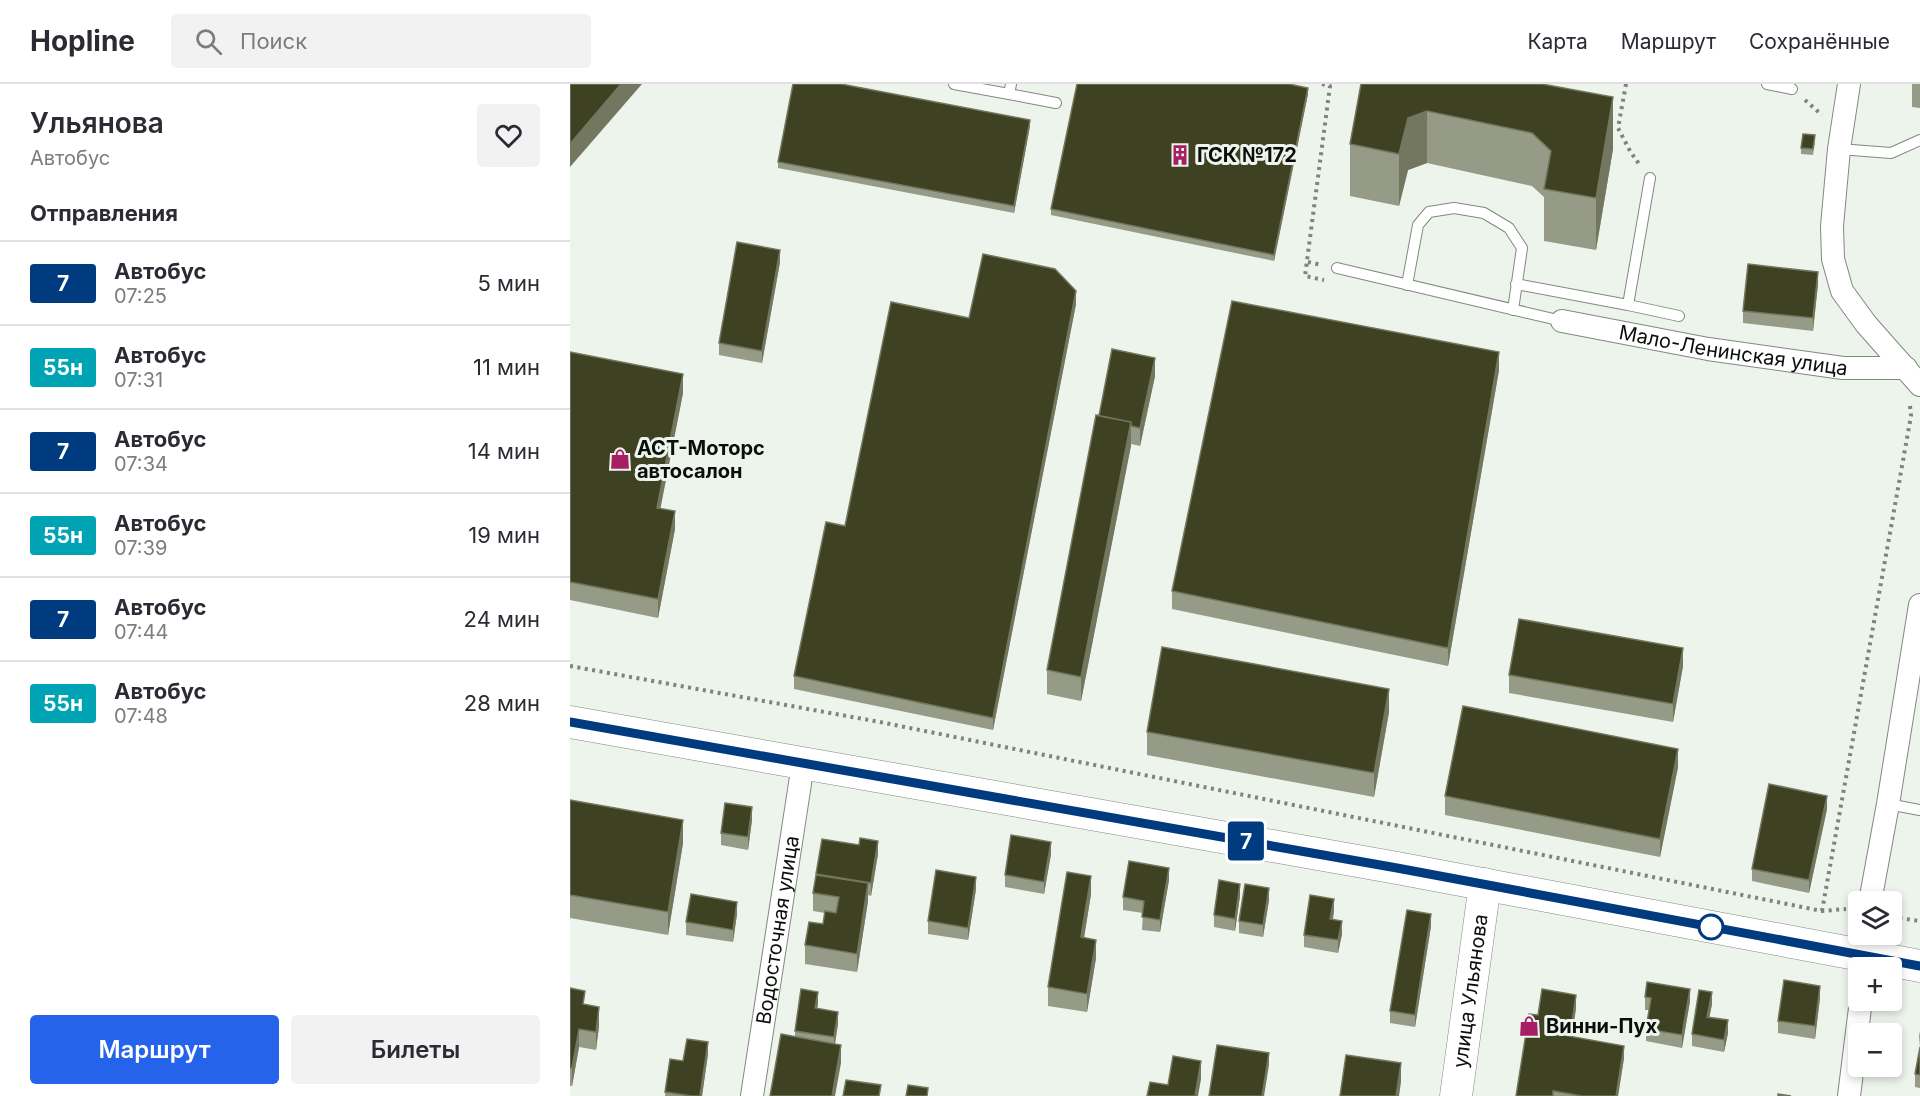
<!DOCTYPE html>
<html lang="ru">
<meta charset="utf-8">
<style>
:root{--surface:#fff;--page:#f2f2f3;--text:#2b2b33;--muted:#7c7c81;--line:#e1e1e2;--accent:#2563eb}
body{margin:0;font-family:Inter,sans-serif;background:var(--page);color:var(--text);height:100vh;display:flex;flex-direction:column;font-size:22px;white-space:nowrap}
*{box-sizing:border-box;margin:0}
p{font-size:20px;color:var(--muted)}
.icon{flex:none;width:33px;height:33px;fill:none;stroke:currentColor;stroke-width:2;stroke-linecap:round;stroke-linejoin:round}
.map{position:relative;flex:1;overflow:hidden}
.details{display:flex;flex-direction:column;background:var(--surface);width:570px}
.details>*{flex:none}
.badge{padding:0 12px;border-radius:4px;font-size:21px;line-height:39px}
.tools{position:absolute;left:1278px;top:807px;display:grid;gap:12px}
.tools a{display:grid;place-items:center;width:54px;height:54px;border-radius:6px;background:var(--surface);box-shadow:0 3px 9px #0003;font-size:30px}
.map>.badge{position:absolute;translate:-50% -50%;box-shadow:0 0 0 3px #fff}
h2{padding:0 30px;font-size:22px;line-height:54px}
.round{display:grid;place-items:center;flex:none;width:63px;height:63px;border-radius:6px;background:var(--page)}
.head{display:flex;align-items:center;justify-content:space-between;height:102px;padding:0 30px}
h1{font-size:28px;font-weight:600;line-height:45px}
.action{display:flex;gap:12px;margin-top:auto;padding:12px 30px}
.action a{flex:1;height:69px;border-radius:6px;background:var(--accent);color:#fff;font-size:24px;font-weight:600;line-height:69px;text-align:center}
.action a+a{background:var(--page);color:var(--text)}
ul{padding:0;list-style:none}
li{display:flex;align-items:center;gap:18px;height:84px;padding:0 30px;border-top:2px solid var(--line)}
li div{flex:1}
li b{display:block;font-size:22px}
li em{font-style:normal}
li .badge{min-width:66px;font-weight:700;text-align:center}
header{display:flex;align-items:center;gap:36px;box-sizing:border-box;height:84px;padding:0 30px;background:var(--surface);border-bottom:2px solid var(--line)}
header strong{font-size:28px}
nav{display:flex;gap:33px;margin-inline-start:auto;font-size:21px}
.search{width:420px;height:54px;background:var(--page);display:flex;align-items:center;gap:15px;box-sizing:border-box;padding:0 21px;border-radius:6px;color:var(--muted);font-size:22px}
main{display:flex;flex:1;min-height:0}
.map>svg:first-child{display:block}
</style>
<header>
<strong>Hopline</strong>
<div class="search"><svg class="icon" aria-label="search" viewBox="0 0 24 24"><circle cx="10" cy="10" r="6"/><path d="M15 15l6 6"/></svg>Поиск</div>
<nav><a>Карта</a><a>Маршрут</a><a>Сохранённые</a></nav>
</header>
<main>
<section class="details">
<div class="head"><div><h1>Ульянова</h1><p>Автобус</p></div><a class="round"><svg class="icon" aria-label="heart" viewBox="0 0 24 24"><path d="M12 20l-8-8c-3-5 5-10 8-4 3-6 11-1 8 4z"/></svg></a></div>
<h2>Отправления</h2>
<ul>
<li><span class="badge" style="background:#003b80;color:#fff">7</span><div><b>Автобус</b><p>07:25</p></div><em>5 мин</em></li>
<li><span class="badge" style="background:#00a3b4;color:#fff">55н</span><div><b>Автобус</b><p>07:31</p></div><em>11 мин</em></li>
<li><span class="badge" style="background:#003b80;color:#fff">7</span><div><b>Автобус</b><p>07:34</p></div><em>14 мин</em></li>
<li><span class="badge" style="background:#00a3b4;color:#fff">55н</span><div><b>Автобус</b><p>07:39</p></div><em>19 мин</em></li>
<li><span class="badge" style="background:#003b80;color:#fff">7</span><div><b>Автобус</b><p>07:44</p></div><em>24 мин</em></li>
<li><span class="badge" style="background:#00a3b4;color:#fff">55н</span><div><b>Автобус</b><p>07:48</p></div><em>28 мин</em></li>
</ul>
<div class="action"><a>Маршрут</a><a>Билеты</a></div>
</section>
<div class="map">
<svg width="1350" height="1012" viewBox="0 0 1350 1012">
<rect width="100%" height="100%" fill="#edf4ec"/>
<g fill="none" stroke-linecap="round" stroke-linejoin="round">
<g stroke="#828881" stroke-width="12">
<path id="lane" d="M384,0L439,10L441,0
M1197,0L1222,5
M439,10L486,19
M1269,65L1321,69L1350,56
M767,184L992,237
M946,200L1058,221L1080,94
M837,201L848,141L859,128L884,124L914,129L939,144L952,164L943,226
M1058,221L1109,232
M1318,720L1350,726"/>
</g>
<g stroke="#828881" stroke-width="24">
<g id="street">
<path d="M1279,0L1269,65L1262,142L1263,175L1272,207L1296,240L1350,301"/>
<path id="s1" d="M992,237L1138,265L1273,284H1336"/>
<path d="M1300,818L1318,720L1350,521"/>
<path d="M1293,884L1295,850"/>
<path id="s2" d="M182,1012L233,680"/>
<path d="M1279,1012L1291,916"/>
</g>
</g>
<g stroke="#828881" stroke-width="33">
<g id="secondary">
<path d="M0,638L827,784L1350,882"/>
<path id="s3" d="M886,1012L915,800"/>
</g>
</g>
<path stroke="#7e837d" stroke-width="4" stroke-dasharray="3 4.5" stroke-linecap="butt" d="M752,0L760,2L735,192L754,196
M1056,0L1048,44L1060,67L1069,80
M1235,16L1252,31
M738,178L752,181
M0,582L310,638L1252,827L1276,825
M1252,827L1341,332L1340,322
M1322,833L1350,837"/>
<use href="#lane" stroke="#fff" stroke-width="10"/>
<use href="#street" stroke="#fff" stroke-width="22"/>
<use href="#secondary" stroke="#fff" stroke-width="32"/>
</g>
<path fill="#969b87" d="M791,0L1043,65L1026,166L974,157V113L962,102L857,79L838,86L829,122L780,112V60Z
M1342,0H1350V24L1342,23Z
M738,10L704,177L481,131V125Z
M460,42L444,129L208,84V78Z
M1245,58L1243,71L1231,70V64Z
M210,178L192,279L149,271V259Z
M1248,200L1243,247L1173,239V227Z
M506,220L423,646L224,605V592L275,442L399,234Z
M0,270L113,309L90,424L105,445L88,534L0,516Z
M929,286L878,582L602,525V507Z
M585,292L570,362L561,360L511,617L477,610V586L529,332Z
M1113,582L1103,638L939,609V591Z
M819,628L804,713L577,671V648Z
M1108,683L1090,773L875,731V712Z
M0,716L113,759L98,851L0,834Z
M1257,725L1239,809L1182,797V785Z
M182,736L178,766L151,761V749Z
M308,770L301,812L298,811V817L287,888L235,880V861L253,840L255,829L243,827V809Z
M481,770L474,810L435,803V791Z
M599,796L590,848L572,846L573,829L553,826V813Z
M406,805L398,856L358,850V837Z
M521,810L514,854L526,874L517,928L478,922V903Z
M670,812L665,847L644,843V831Z
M699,816L693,853L669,849V837Z
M764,827L763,836L772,850L768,869L734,863V851Z
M167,830L163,858L116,851V838Z
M861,842L845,943L820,939V927Z
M0,904L29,942L26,966L9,963L2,1002H0Z
M1075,913L1120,917L1112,964L1076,957V945L1079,926H1075Z
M1250,914L1245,955L1208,949V937Z
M248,920L247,924L268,940L265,960L271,979L225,953V947Z
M1142,920L1139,933L1158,949L1154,968L1122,962V950Z
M1006,924L1002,953L1054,974L1048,1012H946L968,931Z
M1350,947V1004L1345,1003V990L1350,964L1349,952Z
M138,970L132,1012H95V1008Z"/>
<path fill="#73775f" d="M51,0H72L0,83V60Z
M738,4V10L704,177V171Z
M1043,13V65L1026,166V114Z
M857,27V79L838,86L829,122V70L838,34Z
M460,36V42L444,129V122Z
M210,166V178L192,279V267Z
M1248,188V200L1243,247V234Z
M506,207V220L423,646V634Z
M929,268V286L878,582V564Z
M585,274V292L570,362V344Z
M113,290V309L87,442V424Z
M561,338V362L511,617V593Z
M105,427V445L88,534V515Z
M1113,564V582L1103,638V620Z
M819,605V628L804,713V689Z
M1108,665V683L1090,773V755Z
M1257,712V725L1239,809V796Z
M182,723V736L178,766V753Z
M113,736V759L98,851V828Z
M308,757V770L301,812V799Z
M481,758V770L474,810V798Z
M599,784V796L590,848V836Z
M521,792V810L511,872V853Z
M406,793V805L398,856V844Z
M298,799V817L287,888V870Z
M670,800V812L665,847V835Z
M699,804V816L693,853V841Z
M764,815V827L760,848V835Z
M167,818V830L163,858V846Z
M861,830V842L845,943V931Z
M772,837V850L768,869V856Z
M526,856V874L517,928V910Z
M1250,902V914L1245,955V942Z
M1120,905V917L1112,964V951Z
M248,908V920L245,936V924Z
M1142,908V920L1137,946V933Z
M1006,911V924L1001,958V945Z
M29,923V942L26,966V948Z
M268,928V940L264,965V953Z
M1158,936V949L1154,968V956Z
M9,945V963L2,1002V984Z
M138,958V970L132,1012H130Z
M271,961V979L265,1012H262Z
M1054,962V974L1048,1012H1046Z
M699,969V981L694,1012H692Z
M631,977V995L628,1012H625Z
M831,979V998L829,1012H826Z"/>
<path fill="#3f4222" stroke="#73775f" stroke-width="1.5" d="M0,0H51L0,60Z
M223,0H271L460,36L444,122L208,78Z
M507,0H719L738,4L704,171L481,125Z
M791,0H972L1043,13L1026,114L974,105L981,67L962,49L857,27L838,34L829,70L780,60Z
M1233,50L1245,51L1243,65L1231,64Z
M167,158L210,166L192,267L149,259Z
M413,170L485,185L506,207L423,634L224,592L256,438L275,442L321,218L399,234Z
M1178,180L1248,188L1243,234L1173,227Z
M662,217L929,268L878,564L602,507Z
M542,265L585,274L570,344L561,342V338L529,332Z
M0,268L113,290L87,424L105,427L88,515L0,498Z
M526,331L561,338L511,593L477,586Z
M949,535L1113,564L1103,620L939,591Z
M592,563L819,605L804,689L577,648Z
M893,622L1108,665L1090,755L875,712Z
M1199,700L1257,712L1239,796L1182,785Z
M0,716L113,736L98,828L0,811Z
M155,719L182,723L178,753L151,749Z
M441,751L481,758L474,798L435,791Z
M290,754L308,757L301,799L246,790L252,755L289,761Z
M559,777L599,784L590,836L572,833L574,817L553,813Z
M366,786L406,793L398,844L358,837Z
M497,788L521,792L511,853L526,856L517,910L478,903Z
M246,791L298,799L287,870L235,861L239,838L253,840L255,827L266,829L269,813L243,809Z
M649,796L670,800L665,835L644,831Z
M675,800L699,804L693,841L669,837Z
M121,810L167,818L163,846L116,838Z
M740,811L764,815L760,835L772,837L768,856L734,851Z
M837,826L861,830L845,931L820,927Z
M1214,896L1250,902L1245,942L1208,937Z
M1077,898L1120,905L1112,951L1076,945L1081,914L1075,913Z
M0,904L15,907L13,920L29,923L26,948L9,945L2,984H0Z
M231,905L248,908L245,924L268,928L264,953L225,947Z
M972,905L1006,911L1001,945L994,944L993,951L1054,962L1046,1012H1012L983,1007V1012H946L959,930L968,931Z
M1129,906L1142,908L1137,933L1158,936L1154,956L1122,950Z
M211,950L271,961L262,1012H200Z
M117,955L138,958L130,1012H122L95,1008L100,975L113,977Z
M647,961L699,969L692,1012H639Z
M1350,963V991L1345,990Z
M776,971L831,979L826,1012H770Z
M603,972L631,977L625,1012H577L580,998L598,1001Z
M276,996L311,1001L309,1012H273Z
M338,1001L358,1004L357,1012H336Z
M1208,1010L1221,1012H1208Z"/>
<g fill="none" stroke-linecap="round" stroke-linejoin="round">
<g stroke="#fff" stroke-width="14">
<path id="line" d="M0,638L827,784L1350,882"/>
</g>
<use href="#line" stroke="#003b80" stroke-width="9"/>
</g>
<defs>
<g id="building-bare" transform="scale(1.62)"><path d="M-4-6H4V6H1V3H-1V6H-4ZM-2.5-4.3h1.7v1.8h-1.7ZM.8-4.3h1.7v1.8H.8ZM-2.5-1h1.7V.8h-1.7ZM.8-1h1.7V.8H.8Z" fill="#a71e65" stroke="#edf4ec" stroke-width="2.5" paint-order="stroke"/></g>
<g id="shop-bare" transform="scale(1.62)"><path d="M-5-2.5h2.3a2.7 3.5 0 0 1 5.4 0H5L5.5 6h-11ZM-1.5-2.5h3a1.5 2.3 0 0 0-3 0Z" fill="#a71e65" stroke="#edf4ec" stroke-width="2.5" paint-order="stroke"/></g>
</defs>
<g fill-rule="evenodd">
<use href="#building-bare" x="610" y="71"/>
<use href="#shop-bare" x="50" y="375"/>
<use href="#shop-bare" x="959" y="942"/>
</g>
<circle fill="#fff" stroke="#003b80" stroke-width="3" cx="1141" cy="843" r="12"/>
<g text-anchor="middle" stroke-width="6" stroke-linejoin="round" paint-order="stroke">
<g font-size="20" font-weight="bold" fill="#0b0e0b" stroke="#edf4ec" text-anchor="start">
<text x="627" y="78">ГСК №172</text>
<text x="67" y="371">АСТ-Моторс<tspan x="67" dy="23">автосалон</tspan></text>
<text x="976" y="949">Винни-Пух</text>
</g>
<g font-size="20" fill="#0b0e0b" stroke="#edf4ec">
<text dy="7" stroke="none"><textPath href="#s1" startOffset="174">Мало-Ленинская улица</textPath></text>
<text dy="7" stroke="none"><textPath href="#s2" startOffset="168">Водосточная улица</textPath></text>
<text dy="7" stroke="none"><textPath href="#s3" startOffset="106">улица Ульянова</textPath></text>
</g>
</g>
</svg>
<div class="tools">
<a><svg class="icon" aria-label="layers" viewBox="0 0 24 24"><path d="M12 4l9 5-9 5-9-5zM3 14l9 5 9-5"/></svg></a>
<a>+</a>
<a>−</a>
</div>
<b class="badge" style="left:676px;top:757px;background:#003b80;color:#fff">7</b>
</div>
</main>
